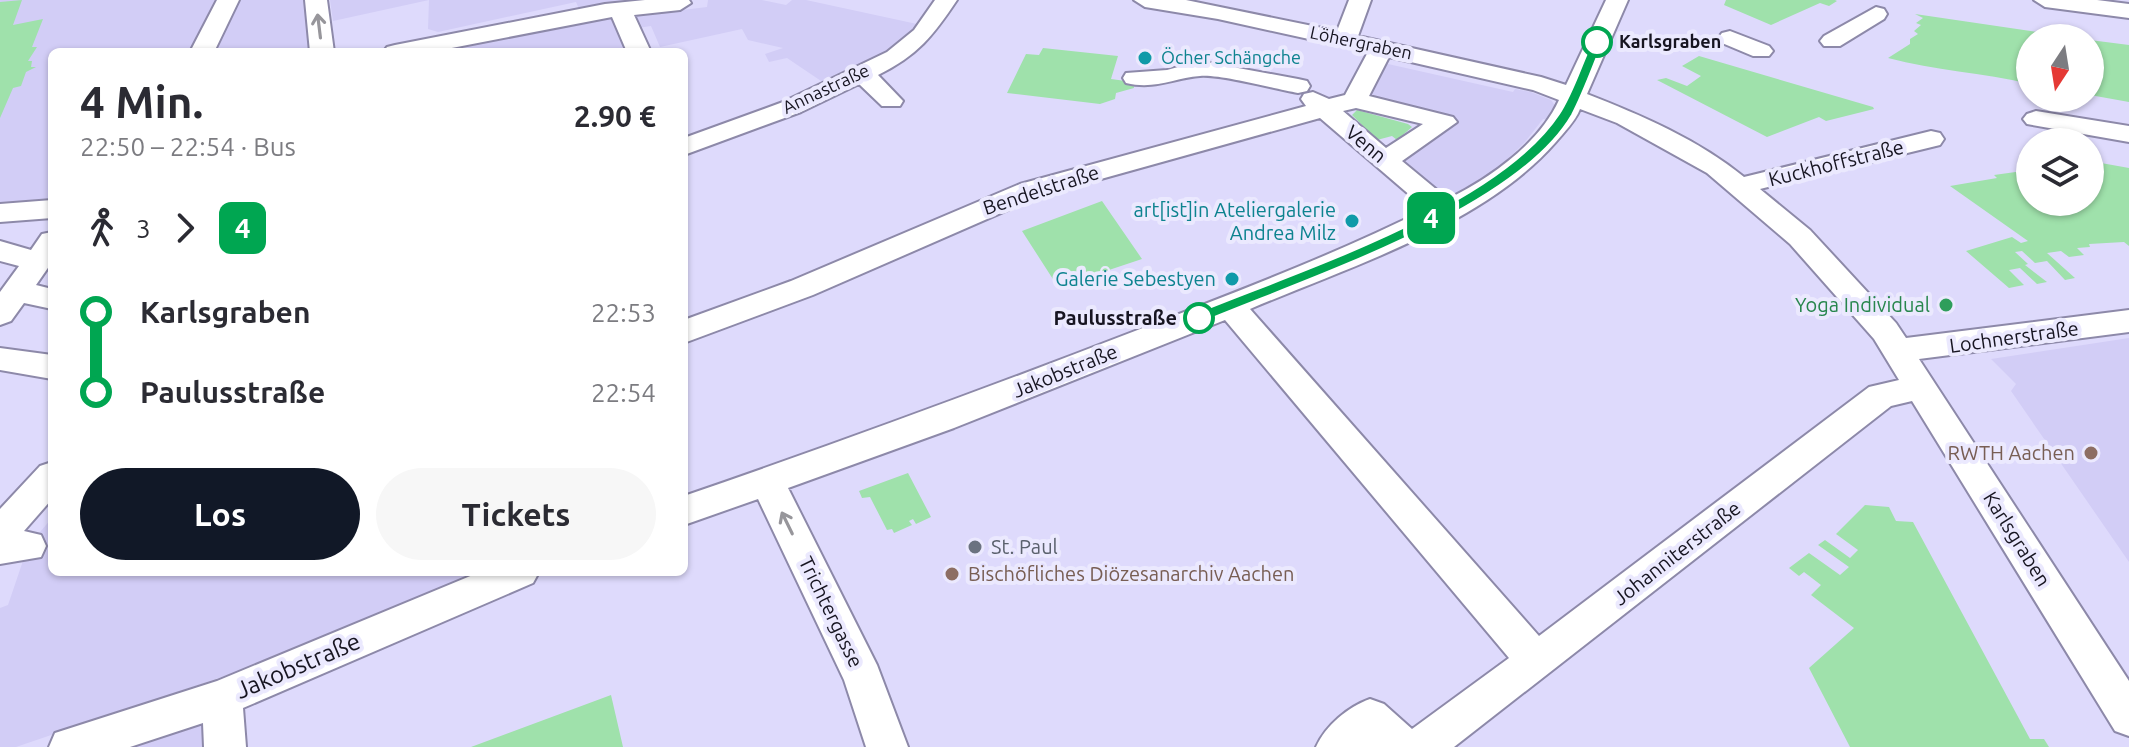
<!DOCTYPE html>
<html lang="de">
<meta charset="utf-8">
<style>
:root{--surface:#fff;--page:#f7f7f7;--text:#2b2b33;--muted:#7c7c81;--accent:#111827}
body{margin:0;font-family:Ubuntu,sans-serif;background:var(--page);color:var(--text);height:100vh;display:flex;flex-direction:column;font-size:30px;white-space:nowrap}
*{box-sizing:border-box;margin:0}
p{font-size:26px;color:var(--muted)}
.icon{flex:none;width:44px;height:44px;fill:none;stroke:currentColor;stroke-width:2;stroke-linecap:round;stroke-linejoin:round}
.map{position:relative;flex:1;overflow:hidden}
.details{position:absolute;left:48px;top:48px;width:640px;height:528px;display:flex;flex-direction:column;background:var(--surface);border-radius:12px;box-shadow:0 2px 6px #0004}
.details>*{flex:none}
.badge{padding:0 16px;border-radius:12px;font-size:28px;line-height:52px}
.needle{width:52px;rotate:192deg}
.buttons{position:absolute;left:2016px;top:24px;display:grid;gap:16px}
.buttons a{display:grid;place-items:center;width:88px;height:88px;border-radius:50%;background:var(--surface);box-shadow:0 2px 6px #0004;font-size:40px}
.map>.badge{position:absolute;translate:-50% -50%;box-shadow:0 0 0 4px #fff}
.legs{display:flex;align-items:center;gap:12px;height:88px;padding:0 32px;font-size:26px}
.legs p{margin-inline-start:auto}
.head{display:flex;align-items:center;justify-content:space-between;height:136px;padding:0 32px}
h1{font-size:44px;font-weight:700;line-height:60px}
.button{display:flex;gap:16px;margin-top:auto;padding:16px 32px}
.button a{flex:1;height:92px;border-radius:48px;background:var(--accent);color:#fff;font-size:32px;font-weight:700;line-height:92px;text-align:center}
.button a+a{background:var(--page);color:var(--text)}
ul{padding:0 32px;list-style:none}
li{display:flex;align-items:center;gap:28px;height:80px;font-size:30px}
li i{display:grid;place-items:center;width:12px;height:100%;margin:0 10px;background:currentColor}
li i::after{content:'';width:20px;height:20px;margin:-10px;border:6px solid;border-radius:50%;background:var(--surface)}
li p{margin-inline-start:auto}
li:first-child i{background:linear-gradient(#0000 50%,currentColor 0)}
li:last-child i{background:linear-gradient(currentColor 50%,#0000 0)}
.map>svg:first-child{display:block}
</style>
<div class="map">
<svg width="2129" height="747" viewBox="0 0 2129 747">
<rect width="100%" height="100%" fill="#dedafc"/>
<path fill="#d2cdf6" d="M0,0H222L193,52H52V206L0,210Z
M236,0H310L316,52H213Z
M330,0H658L579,9L576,2L438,32L428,29L429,0L333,21Z
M708,0H762L786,5L792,0H806L917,24L896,48L827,85L787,58L769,62L765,54L783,48L748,40L742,29L660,47L651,26L638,28L634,16L707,7Z
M611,13L628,52H412Z
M1388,64L1513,92L1515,89L1531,92L1551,100L1556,107L1549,120L1543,119L1525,142L1494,173L1448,200L1395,161L1455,124L1450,117L1364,96L1381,65Z
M2129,338V562L2011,391L2016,384L1991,359Z
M52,518V572H497L251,667L16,747H0V608L8,605L28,546Z
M196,722L204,727L207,747H102Z"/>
<path fill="#9fe1ab" d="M22,0L13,25L43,19L32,47H37L28,61H32L31,67H36L26,72L21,86L13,88L0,118V2Z
M1726,0H1835L1837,1L1829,6L1820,3L1771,25L1724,5Z
M1915,14L2078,38H2030V84C1982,72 1935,71 1888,58L1910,44V39L1918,34L1914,31L1921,25L1916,23L1923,18Z
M2090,40L2129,45V102L2090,95Z
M1043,48L1118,56L1111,79L1133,82L1134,88L1116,93L1115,99L1100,104L1007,93L1026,54L1039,55Z
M1699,56L1873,107L1874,109L1826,121L1819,117L1767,137L1657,80L1666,78L1687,86L1701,76L1682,66Z
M1357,110L1408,124L1412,127L1397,140L1392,136L1377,140L1352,115Z
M2090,161L2129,168V246L2124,242L2089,244L2090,247L2077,248L2084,255L2069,257L2061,251L2047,253L2075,278L2065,280L2047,261L2035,263L2022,251L2015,252L2028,264L2025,265L2047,282L2037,284L2020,268L2009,270L2024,285L2009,288L1966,251L2012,237L2021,243L2028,241L1950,186L1997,178L1994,175L2030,170V202H2090Z
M1102,201L1142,259L1058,287L1022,231Z
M908,473L931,517L916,524L913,519L909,521L912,525L894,533L892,529L887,530L870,497L862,498L859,491Z
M1865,505L1889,507L1896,521L1913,522L2030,739H2044L2049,747H1850L1809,668L1854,628L1811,595L1821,585L1804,572L1799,576L1789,568L1809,553L1840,575L1849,567L1818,545L1825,540L1850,558L1858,550L1836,534Z
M611,695L623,747H471Z"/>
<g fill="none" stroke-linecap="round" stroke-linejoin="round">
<g stroke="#8d89a9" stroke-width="4">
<path id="minor" d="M217,0H239L214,52H190Z
M305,0H327L334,52H310Z
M645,0H689L691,3L680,10L634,15L651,52H627L612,17L431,52H383L387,47L395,45L605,4Z
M935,0H957C933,36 918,55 878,75L903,101L900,106H882L859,84L801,112L684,155V138L783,102L887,52L914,30Z
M1134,0H1186L1337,31L1349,0H1371L1358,36L1541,77L1566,85L1606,0H1628L1587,94C1641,115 1699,140 1744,177L1931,131L1940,133L1944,139L1940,145L1760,189L1810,230L1896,323L1906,338L2129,310V332L1919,359L2129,681V736L2115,731L1912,401L1891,406L1454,747H1316C1326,725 1348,707 1370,699L1384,704L1412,729L1509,658L1225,320L954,428L788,488L877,665L908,747H866L844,680L758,499L684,525V496C835,444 985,389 1135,331C1233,293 1332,256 1426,209L1320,118L1040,196L813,295L684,343V320L791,281L1020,184L1306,106L1301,99L1304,94L1313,92L1329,99L1345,95L1368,52L1218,19L1145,7ZM1389,57L1533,90L1559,100C1539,144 1490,178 1448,199L1402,161L1457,122L1453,117L1369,96ZM1356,108L1423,124L1386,148L1343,111ZM1580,109L1617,123L1707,173L1790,244L1874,339L1899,380L1869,387L1539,636L1250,309C1349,267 1483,225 1555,143C1564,132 1575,122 1580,109Z
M2034,0H2097L2129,4V18L2045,7Z
M1876,7L1884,9L1887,14L1884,19L1840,46H1824L1820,41L1824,36Z
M1730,31L1769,46L1773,51L1769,56H1753L1722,43L1718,38L1722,33Z
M1200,61L1298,79L1307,81L1310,86L1307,91L1298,93C1275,89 1220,74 1200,76C1174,78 1155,90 1126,83L1123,78L1126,73L1167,70Z
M2036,111L2129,126V142L2027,124L2023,119L2027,114Z
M52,200V218L0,222V204Z
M52,232V262L36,285L52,289V309L24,303L11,321L0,325V292L19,266L0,261V241L31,250L42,234Z
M0,348L52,355V379L0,370Z
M52,462V499L24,531L41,535L46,546L41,557L0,564V509L40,466Z
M480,572H539L533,583L243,708L246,747H204L203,723L130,747H49L55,733L217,681Z"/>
</g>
<use href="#minor" fill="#fff" fill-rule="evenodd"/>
</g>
<defs><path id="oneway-shaft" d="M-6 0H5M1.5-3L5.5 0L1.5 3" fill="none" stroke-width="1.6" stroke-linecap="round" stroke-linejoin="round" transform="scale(2)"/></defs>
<g stroke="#97969b">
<use href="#oneway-shaft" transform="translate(319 26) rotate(-97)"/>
<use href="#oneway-shaft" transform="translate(787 523) rotate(-116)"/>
</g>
<path fill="#00a651" stroke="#fff" stroke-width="2" d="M1597,38L1603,42C1593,66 1584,92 1572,115C1517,210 1305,279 1205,321H1194V314C1298,271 1497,208 1559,114C1573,93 1581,65 1592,42Z"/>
<g fill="#fff" stroke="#00a651" stroke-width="4">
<circle cx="1597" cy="42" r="14"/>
<circle cx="1199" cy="318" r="14"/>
</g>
<g fill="#0f9aa8" stroke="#ebe9fe" stroke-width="3">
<circle cx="1145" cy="58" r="8"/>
<circle cx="1352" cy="221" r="8"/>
<circle cx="1232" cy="279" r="8"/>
</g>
<circle fill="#2e9e5b" stroke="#ebe9fe" stroke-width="3" cx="1946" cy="305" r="8"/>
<g fill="#8d6e63" stroke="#ebe9fe" stroke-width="3">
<circle cx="2091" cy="453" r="8"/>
<circle cx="952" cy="574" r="8"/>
</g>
<circle fill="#6b7280" stroke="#ebe9fe" stroke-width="3" cx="975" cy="547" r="8"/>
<g text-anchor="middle" stroke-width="8" stroke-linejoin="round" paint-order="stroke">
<g font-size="18" font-weight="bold" fill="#171521" stroke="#ebe9fe" text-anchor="start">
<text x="1619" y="48">Karlsgraben</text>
</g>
<g font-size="18" fill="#171521" stroke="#ebe9fe">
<text transform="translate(1361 43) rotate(12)" y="6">Löhergraben</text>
<text transform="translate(826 89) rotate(-25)" y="6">Annastraße</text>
</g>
<g font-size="18" fill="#0d838f" stroke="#ebe9fe" text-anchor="start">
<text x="1161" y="64">Öcher Schängche</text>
</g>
<g font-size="20" fill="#171521" stroke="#ebe9fe">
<text transform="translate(1366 144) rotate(40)" y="7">Venn</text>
<text transform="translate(1836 163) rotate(-14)" y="7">Kuckhoffstraße</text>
<text transform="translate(1041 190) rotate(-18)" y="7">Bendelstraße</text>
<text transform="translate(2014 337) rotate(-8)" y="7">Lochnerstraße</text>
<text transform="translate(1065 371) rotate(-22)" y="7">Jakobstraße</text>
<text transform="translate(2017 539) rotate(58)" y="7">Karlsgraben</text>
<text transform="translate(1677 553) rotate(-38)" y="7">Johanniterstraße</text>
<text transform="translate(831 612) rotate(64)" y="7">Trichtergasse</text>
</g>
<g font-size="20" fill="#0d838f" stroke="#ebe9fe" text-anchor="end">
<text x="1336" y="217">art[ist]in Ateliergalerie<tspan x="1336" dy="23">Andrea Milz</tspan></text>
<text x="1216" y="286">Galerie Sebestyen</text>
</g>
<g font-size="20" fill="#27864d" stroke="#ebe9fe" text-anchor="end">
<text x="1930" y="312">Yoga Individual</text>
</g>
<g font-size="20" font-weight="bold" fill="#171521" stroke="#ebe9fe" text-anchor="end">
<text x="1177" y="325">Paulusstraße</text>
</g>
<g font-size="20" fill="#785e54" stroke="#ebe9fe" text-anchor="end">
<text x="2075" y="460">RWTH Aachen</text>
<text x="968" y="581" text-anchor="start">Bischöfliches Diözesanarchiv Aachen</text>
</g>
<g font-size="20" fill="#5b616d" stroke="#ebe9fe" text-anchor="start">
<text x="991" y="554">St. Paul</text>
</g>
<g font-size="24" fill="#171521" stroke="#ebe9fe">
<text transform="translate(298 666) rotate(-23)" y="8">Jakobstraße</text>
</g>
</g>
</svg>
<div class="buttons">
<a><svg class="needle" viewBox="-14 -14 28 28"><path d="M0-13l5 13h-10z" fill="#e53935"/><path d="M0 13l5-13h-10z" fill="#7c7c81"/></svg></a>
<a><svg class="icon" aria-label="layers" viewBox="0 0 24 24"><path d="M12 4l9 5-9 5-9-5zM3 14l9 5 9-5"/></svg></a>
</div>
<b class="badge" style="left:1431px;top:218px;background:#00a651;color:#fff">4</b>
<section class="details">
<div class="head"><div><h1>4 Min.</h1><p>22:50 – 22:54 · Bus</p></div><b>2.90 €</b></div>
<div class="legs"><svg class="icon" aria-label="walk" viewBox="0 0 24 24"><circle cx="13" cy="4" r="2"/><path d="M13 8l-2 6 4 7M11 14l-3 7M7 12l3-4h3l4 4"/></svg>3<svg class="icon" aria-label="forward" viewBox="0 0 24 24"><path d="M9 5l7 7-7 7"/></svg><b class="badge" style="background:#00a651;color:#fff">4</b></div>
<ul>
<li><i style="color:#00a651"></i><b>Karlsgraben</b><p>22:53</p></li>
<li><i style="color:#00a651"></i><b>Paulusstraße</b><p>22:54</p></li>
</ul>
<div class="button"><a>Los</a><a>Tickets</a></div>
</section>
</div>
